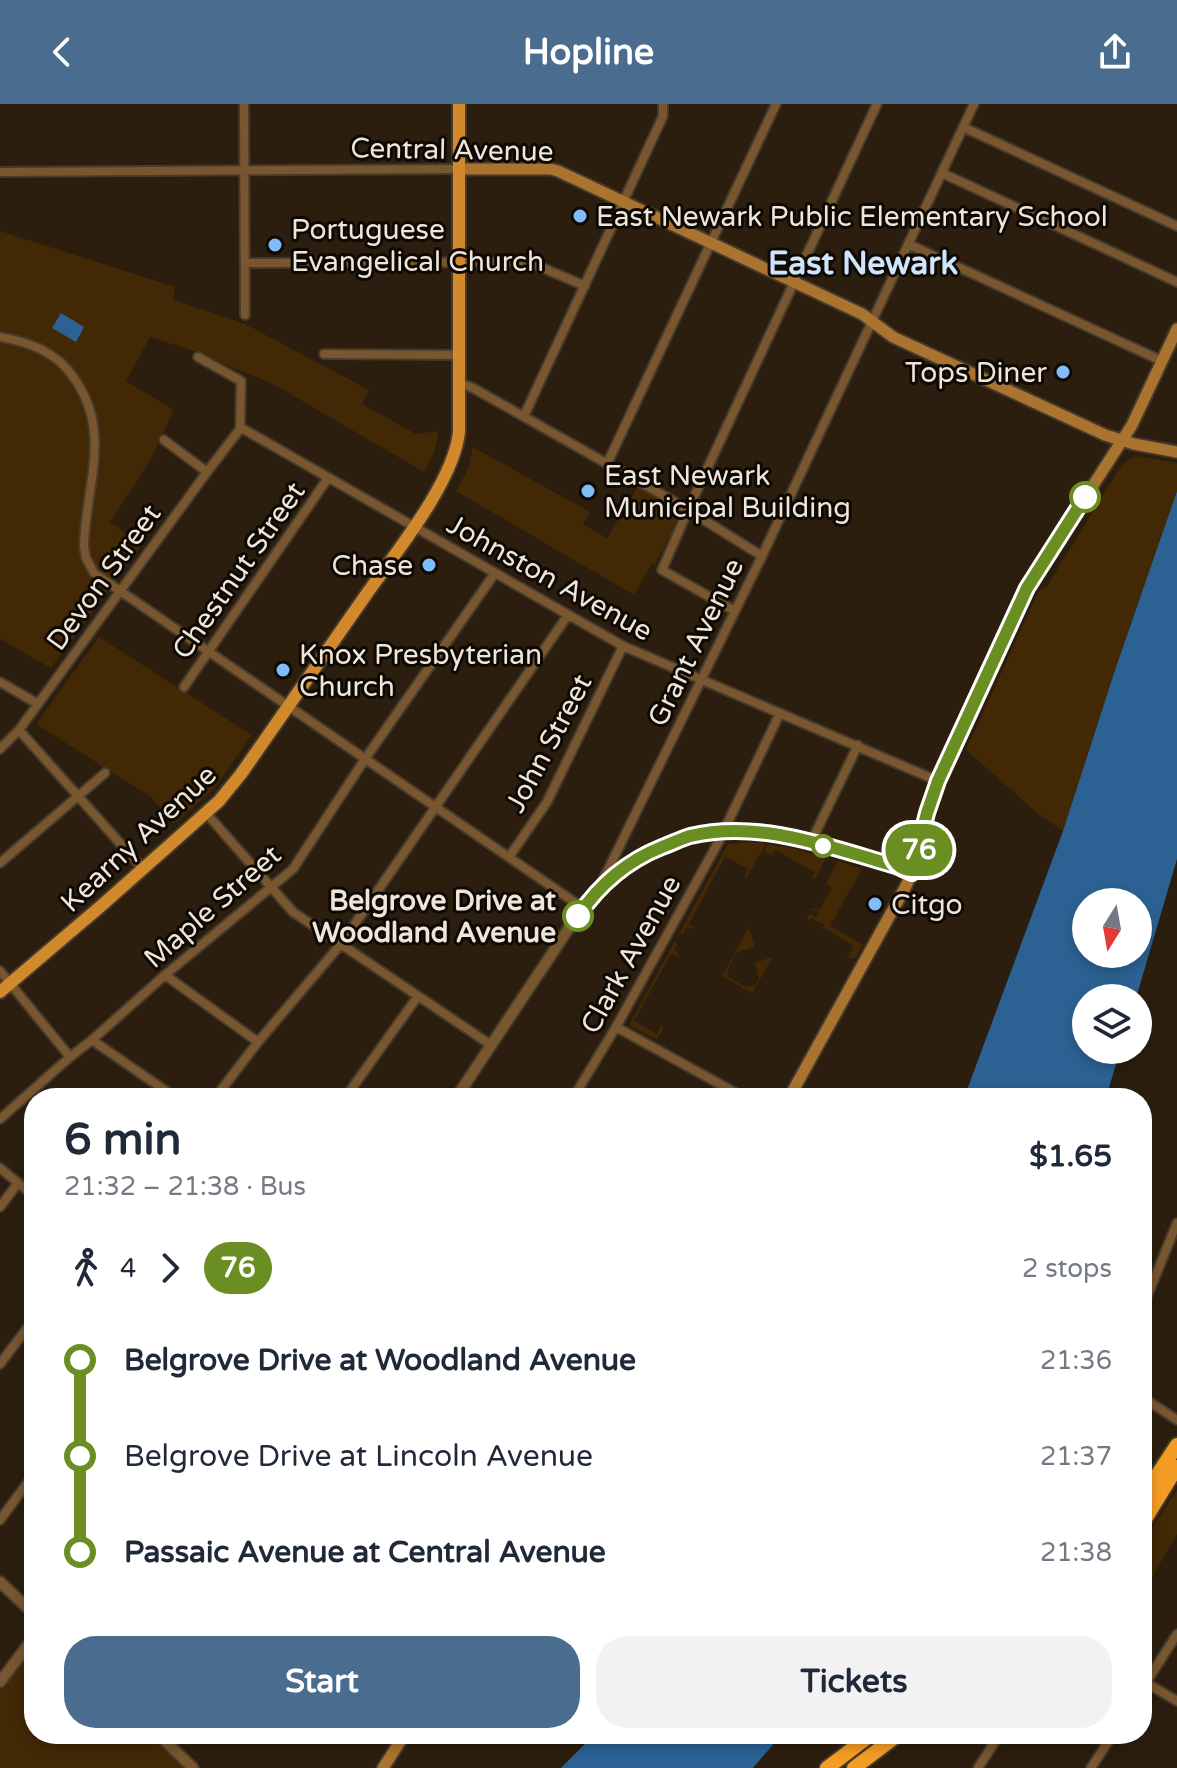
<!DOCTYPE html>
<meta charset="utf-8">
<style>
:root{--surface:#fff;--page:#f2f2f3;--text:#1f2937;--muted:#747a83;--accent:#4a6c8e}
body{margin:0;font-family:"Varela Round",sans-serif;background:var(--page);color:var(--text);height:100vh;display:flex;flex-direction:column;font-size:30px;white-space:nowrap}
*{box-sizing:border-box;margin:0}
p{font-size:26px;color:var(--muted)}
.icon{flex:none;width:44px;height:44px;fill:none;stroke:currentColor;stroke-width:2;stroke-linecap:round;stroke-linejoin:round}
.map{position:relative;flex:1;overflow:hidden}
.side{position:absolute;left:24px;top:984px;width:1128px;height:656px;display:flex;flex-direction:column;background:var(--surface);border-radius:32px;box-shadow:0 4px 12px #0003}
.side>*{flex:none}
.badge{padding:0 16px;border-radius:26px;font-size:28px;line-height:52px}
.needle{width:52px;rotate:191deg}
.controls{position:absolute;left:1072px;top:784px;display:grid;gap:16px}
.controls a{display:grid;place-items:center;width:80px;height:80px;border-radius:50%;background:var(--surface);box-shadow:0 4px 12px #0003;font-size:40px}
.map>.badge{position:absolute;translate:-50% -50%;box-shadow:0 0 0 4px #fff}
.legs{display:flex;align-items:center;gap:12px;height:88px;padding:0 40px;font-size:26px}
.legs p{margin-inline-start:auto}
.overview{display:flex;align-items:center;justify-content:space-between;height:136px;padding:0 40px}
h1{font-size:44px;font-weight:700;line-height:60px}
.cta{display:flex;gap:16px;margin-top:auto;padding:16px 40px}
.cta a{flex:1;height:92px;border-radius:32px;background:var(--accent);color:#fff;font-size:32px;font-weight:700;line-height:92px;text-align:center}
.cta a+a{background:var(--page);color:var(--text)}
ul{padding:0 40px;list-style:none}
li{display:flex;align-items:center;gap:28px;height:96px;font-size:30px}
li i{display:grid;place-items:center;width:12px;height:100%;margin:0 10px;background:currentColor}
li i::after{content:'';width:20px;height:20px;margin:-10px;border:6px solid;border-radius:50%;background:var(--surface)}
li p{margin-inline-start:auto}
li:first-child i{background:linear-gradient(#0000 50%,currentColor 0)}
li:last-child i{background:linear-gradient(currentColor 50%,#0000 0)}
header{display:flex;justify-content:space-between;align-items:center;height:104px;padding:0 40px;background:var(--accent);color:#fff;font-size:36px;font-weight:700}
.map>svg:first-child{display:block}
</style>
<header><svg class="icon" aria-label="back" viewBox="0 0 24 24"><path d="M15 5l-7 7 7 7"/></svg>Hopline<svg class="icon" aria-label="share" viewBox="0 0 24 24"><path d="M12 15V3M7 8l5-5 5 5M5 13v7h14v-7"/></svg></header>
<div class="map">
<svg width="1177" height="1664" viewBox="0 0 1177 1664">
<rect width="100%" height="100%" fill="#2b1e0e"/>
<path fill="#422805" d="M0,127L175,183L173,196L245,220L369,286L362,300L416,330L439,327L433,351L424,368L273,280L188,245L150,233L126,277L174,306L150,357L110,418L141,441L51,564L0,535Z
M473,343L590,408L583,420L607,434L639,381L683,408L655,461L652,460L634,491L456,387L468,365Z
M1138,352L1177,359V387L1115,566L1063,727L1036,708L966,646L1039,486L1047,482L1121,362L1129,355Z
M99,533L252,631L214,685L174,720L151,693L36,620Z
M750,738L765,739V742L746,774L744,773L748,765L725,753L689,820L694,823L693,825L687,823L683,830L680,829L675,838L678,840L674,846L679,849L678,853L671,850L634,917L657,930L661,922L663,924L657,936L629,921L728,740Z
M767,740L793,744L824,753L825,757L814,776L812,773L815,768L809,765L775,746L771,751L764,748Z
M838,757L862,765L830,822L863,841L855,854H847L853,842L825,824L823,826L824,821L811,814L809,817L807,814L809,810L817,813L819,808L814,806L811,807L813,804L819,806L832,784L826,779Z
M749,823L755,843L737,848L727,867L729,874L746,883L755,881L759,875L755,858L773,853L752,889L722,872Z
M1177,1386V1430L1142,1491V1438Z
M34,1531V1630H161L196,1664H0V1576Z"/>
<path fill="#2b6293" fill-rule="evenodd" d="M61,209L84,223L76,238L52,224Z
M1177,387V755L1136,894H1086V946H1120L1106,994H964L1063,727L1115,566ZM1138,798V850H1086V798Z
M595,1630H782L753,1664H561Z"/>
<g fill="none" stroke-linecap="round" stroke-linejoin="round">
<g stroke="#463a2b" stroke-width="12">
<path id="minor" d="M244,0L245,211
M963,23L1177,122
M0,68L458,65
M942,69L1177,178
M908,140L1162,257
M245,159L529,158L585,182
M0,233C29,238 57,248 74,274C113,329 85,383 84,443L86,454L94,469L583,804
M324,250L459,251
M198,253L241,277L240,325
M459,279L473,284L675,398L762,452
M524,312L663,12V0
M240,325L245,326L623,542L938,677
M164,336L207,368
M607,360L776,0
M735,507L662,466L688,406L877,0
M0,578L38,600
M184,583L328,374
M19,626L143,765
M0,645L19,626L207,368L240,325
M206,709L293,808L491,941
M811,738L858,641
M509,753L547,698L623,542
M0,759L105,669
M600,782L762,452L974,0
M0,867L70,953
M165,871L258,938
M616,923L745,994
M92,936L176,994
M215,994L258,938L341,840L568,511
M345,994L418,892
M573,994L616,923L718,739L780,609
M0,1015L70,953L92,936L165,871L293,765L365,655L495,469
M0,1064L34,1092
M0,1103L18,1079
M1142,1205L1177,1119
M0,1260L34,1215
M1142,1293L1177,1316
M0,1416L34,1370
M1143,1577L1177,1597
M1142,1585L1177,1530
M978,1664L1000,1630
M1091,1664L1113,1630"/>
</g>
<g stroke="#463a2b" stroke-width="14">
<path id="tertiary" d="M456,994C483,953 510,913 537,872C560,839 580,802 610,774C647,740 702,725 751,727C801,730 851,750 899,763L912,769
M0,1478L34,1510
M0,1578L34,1533
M158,1630L193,1664"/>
</g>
<g stroke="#463a2b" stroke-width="15">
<path id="secondary" d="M458,65H550L558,67L862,210L893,233L1105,331L1134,340L1177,348
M789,994L906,782C921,748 926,711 938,677L1027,484L1132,321L1177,225
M383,1664L405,1630"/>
</g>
<g stroke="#463a2b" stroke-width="16">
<path id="primary" d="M0,888L101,802L190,723L219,697L241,670C283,609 326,549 368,488C397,447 454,377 459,328V0"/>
</g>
<g stroke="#463a2b" stroke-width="18">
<path id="motorway" d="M1142,1394L1177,1341
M1142,1420L1177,1363
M827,1664L872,1630
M854,1664L899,1630"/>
</g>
<use href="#minor" stroke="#78562f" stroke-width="8"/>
<use href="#tertiary" stroke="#78562f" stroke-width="10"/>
<use href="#secondary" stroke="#aa732f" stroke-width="11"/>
<use href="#primary" stroke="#d1892c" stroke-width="12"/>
<use href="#motorway" stroke="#f49d24" stroke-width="14"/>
</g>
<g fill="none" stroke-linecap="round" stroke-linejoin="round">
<g stroke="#fff" stroke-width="18">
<path id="line-1" d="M578,812C599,781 627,757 662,743C671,740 680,735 690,732C760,715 832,744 899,763L912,769L927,709L938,677L1027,484L1085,393"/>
</g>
<use href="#line-1" stroke="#6b8e23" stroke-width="12"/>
</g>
<g fill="#7fbdf9" stroke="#0f0904" stroke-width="3">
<circle cx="580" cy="112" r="8"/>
<circle cx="275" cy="141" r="8"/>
<circle cx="1063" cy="268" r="8"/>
<circle cx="588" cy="387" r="8"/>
<circle cx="429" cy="461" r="8"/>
<circle cx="283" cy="566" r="8"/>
<circle cx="875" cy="800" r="8"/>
</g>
<g fill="#fff" stroke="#6b8e23" stroke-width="4">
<circle cx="1085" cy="393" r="14"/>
<circle cx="823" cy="742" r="10"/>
<circle cx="578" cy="812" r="14"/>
</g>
<g text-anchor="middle" stroke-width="6" stroke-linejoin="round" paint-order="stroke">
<g font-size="28" fill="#eee5db" stroke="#0f0904">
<text transform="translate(452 45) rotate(1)" y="10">Central Avenue</text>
<text transform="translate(238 466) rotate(-55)" y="10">Chestnut Street</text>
<text transform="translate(103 473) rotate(-54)" y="10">Devon Street</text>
<text transform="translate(550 473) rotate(29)" y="10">Johnston Avenue</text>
<text transform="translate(695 538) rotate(-64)" y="10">Grant Avenue</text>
<text transform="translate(548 639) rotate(-62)" y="10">John Street</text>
<text transform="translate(138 734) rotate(-43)" y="10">Kearny Avenue</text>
<text transform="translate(212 802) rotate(-41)" y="10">Maple Street</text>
<text transform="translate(630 850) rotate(-61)" y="10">Clark Avenue</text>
</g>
<g font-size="28" fill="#eee5db" stroke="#0f0904" text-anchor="start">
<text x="596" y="122">East Newark Public Elementary School</text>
<text x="291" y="135">Portuguese<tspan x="291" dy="32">Evangelical Church</tspan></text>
<text x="1047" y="278" text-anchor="end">Tops Diner</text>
<text x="604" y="381">East Newark<tspan x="604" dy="32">Municipal Building</tspan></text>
<text x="413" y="471" text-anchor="end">Chase</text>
<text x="299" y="560">Knox Presbyterian<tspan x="299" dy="32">Church</tspan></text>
<text x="891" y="810">Citgo</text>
</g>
<g font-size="28" font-weight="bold" fill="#eee5db" stroke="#0f0904" text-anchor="end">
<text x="556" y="806">Belgrove Drive at<tspan x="556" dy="32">Woodland Avenue</tspan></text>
</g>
<g font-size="32" font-weight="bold" fill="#cee5fc" stroke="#0f0904">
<text x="863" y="170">East Newark</text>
</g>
</g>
</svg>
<div class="controls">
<a><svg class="needle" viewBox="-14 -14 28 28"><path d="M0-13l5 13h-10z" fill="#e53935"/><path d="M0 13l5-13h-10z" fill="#747a83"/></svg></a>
<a><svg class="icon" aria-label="layers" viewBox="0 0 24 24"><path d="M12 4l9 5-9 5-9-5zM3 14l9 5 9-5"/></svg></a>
</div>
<b class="badge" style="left:919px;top:746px;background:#6b8e23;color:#fff">76</b>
<section class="side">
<div class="overview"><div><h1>6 min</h1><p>21:32 – 21:38 · Bus</p></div><b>$1.65</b></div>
<div class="legs"><svg class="icon" aria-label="walk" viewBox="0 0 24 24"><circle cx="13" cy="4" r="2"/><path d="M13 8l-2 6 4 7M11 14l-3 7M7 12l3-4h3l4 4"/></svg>4<svg class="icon" aria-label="forward" viewBox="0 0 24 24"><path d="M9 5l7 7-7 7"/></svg><b class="badge" style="background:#6b8e23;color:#fff">76</b><p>2 stops</p></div>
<ul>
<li><i style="color:#6b8e23"></i><b>Belgrove Drive at Woodland Avenue</b><p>21:36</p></li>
<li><i style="color:#6b8e23"></i><span>Belgrove Drive at Lincoln Avenue</span><p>21:37</p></li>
<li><i style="color:#6b8e23"></i><b>Passaic Avenue at Central Avenue</b><p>21:38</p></li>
</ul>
<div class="cta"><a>Start</a><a>Tickets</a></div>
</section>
</div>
